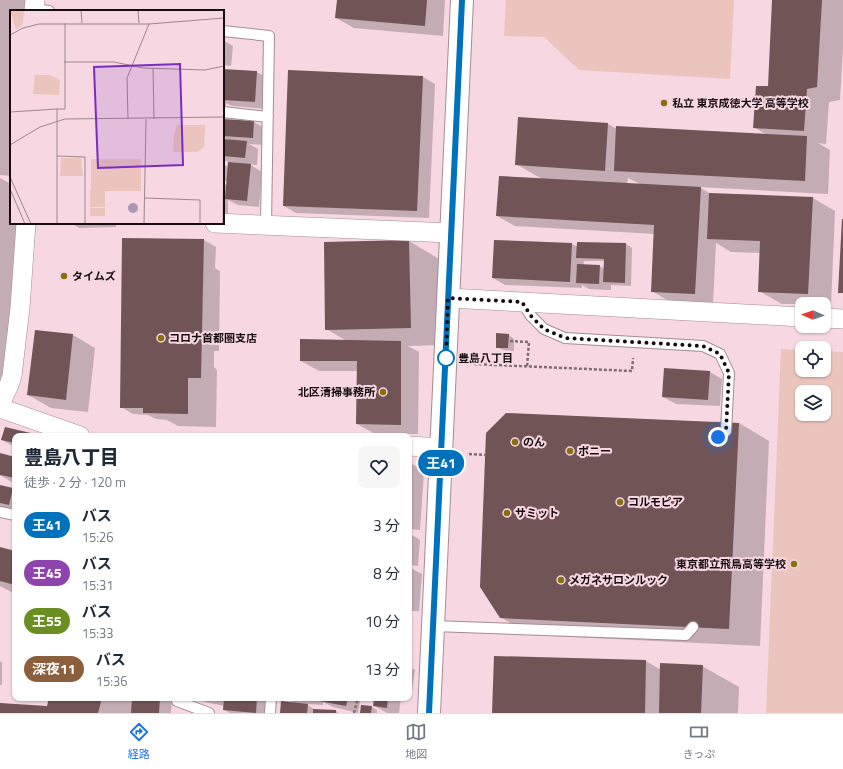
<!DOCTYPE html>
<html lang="ja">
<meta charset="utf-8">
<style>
:root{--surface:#fff;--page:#f6f6f7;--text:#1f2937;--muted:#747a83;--line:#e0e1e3;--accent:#1a73e8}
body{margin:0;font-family:"Titillium Web","Noto Sans JP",sans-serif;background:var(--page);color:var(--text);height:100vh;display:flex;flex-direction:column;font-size:15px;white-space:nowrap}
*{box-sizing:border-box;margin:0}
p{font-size:13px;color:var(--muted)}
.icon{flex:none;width:22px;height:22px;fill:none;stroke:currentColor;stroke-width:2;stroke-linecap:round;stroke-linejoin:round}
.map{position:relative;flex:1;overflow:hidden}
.drawer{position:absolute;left:12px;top:433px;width:400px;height:268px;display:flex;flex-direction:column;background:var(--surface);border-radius:8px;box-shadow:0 1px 3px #0004}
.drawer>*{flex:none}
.badge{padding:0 8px;border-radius:13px;font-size:14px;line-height:26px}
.needle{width:26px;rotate:272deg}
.controls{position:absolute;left:795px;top:297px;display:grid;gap:8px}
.controls a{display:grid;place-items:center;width:36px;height:36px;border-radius:8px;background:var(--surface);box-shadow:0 1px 3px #0004;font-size:20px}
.you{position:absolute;width:20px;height:20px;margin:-10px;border:3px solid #fff;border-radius:50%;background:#1a73e8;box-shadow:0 0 0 6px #1a73e833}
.map>.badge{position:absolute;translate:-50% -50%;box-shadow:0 0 0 2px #fff}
.round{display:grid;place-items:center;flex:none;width:42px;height:42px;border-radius:8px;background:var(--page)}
.head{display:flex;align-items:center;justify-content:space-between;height:68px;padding:0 12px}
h1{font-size:19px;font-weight:800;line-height:30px}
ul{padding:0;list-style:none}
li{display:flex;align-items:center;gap:12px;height:48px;padding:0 12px}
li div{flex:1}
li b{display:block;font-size:15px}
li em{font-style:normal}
li .badge{min-width:44px;font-weight:700;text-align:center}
.dock{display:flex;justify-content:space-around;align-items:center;height:56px;border-top:1px solid var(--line);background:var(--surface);font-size:11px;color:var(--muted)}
.dock a{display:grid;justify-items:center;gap:2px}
.dock .active{color:var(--accent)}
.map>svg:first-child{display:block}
</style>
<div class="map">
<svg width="843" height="713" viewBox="0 0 843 713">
<rect width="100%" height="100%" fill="#f6d7e2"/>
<path fill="#ebc5bd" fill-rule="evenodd" d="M506,0H734L730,79L579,70L544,37L504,36Z
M781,349L802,350V370H824V351L843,352V713H766ZM802,392H824V414H802Z"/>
<path fill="#0003" fill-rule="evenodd" d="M0,0H37L36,11H11V176L0,175Z
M338,0H445L443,36L354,28L336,18Z
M773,0H843V48L840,100L829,102L826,144L818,143L830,150L828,194L699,187L711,194L813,198L835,211L831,306H824V304H782L759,291L761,253L731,252L716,243L713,304L670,302L652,291L655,234L515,226L497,216L542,179L516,164L608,124L617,129L767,135L754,127L769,87ZM628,178L640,184H627Z
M223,40L233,46L231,66L223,65Z
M223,70L257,72L269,79L267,109L232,106L226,103V106H223Z
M423,77L435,84L429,218L296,213L284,206Z
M223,120L254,122L266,129L265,145L249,144L258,149L257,165L249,164L262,172L259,207L238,205L228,200V214H223V183L227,185V181H223V164L229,167V162L223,160V140L230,141L223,137Z
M0,178L11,184V223H29L12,387L0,386Z
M71,223H116V227L79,228Z
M204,240L216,247L215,268L220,271L219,351H214V367L217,370L216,427L178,426L167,420L156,419L148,415L133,414L121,407Z
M409,241L439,259L441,345L408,346L419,352L418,434H375L357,424L358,371H319L301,361L347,341L326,329Z
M578,243L626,244L632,248L631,286L611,285V290L589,289L582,285V288L505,285L493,278L572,244L578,247ZM584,261H605L604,269L600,266L583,265Z
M73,335L95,348L88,412L51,408L28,395Z
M509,335L514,339V351L503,350L497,347Z
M665,369L710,372L722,379L720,406L676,404L663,397Z
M739,423L769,441L760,646L531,635L500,617Z
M5,428L34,434L37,436H15V447L2,440Z
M15,458V484L0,475V459Z
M409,462L424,471L420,530L409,529Z
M0,486L15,490V512L8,510L0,506Z
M409,533L420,540L418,566L409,565Z
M0,548L15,552V594L0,586Z
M409,567L422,574L419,611H409Z
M495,657L646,661L661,670L702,666L739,687L738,713H493Z
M0,661L2,663V685H0Z
M409,667L415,670L412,690H409Z
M48,698H172L171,713H0V704L47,707L49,699Z
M197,698H270L268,713H230L224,710V706L205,702Z
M285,698H361L358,713L333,707L323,702V705L306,704L317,711H336L339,713H281L295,704Z
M375,698H401L399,713H387L375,706Z
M372,707L377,710V713H361Z"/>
<path fill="#705456" d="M337,0H427L425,26L335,18Z
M772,0H822L817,87L807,89L804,131L753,128L756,86H768Z
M223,69L257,71L255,102L223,100Z
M288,70L423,76L417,211L283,206Z
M518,117L608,123L605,171L515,165Z
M223,119L254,121L253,138L223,136Z
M616,126L807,136L805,181L614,171Z
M223,139L247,141L245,158L223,156Z
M228,162L251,164L247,201L225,199Z
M499,176L701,187L695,294L651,292L654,225L496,216Z
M709,193L813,197L808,294L758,292L760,241L707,239Z
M842,219H843V293H838Z
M122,238L204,239L201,378H188V414L143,413V408H120Z
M409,240L411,328L325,330L324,242Z
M494,240L572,243L570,282L492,278Z
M577,242L626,243L625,283L603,282L604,259L576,258Z
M577,264L600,265L599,284L576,283Z
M35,330L73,334L66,400L27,395Z
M496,333L509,334L508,348H496Z
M300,339L401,341V425L356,424L357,361H300Z
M664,368L710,371L708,400L662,397Z
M506,413L739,423L729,629L500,618L480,587L486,433Z
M5,427L35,434L34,436H15V443L1,440Z
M0,453L15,457V478L0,475Z
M0,485L13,488L9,505L0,503Z
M14,492L15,493V505H12Z
M0,547L15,551V585L0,581Z
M494,656L646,660L645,713H492Z
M660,663L703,665L701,713H659Z
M49,698H102L98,713H0V703L47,706Z
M132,698H160L159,713H131Z
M206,698H217V701Z
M224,698H257L256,713L223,710Z
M320,698H348L346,706L319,701Z
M374,698H388L387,708L373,706Z
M281,701L308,704L307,713H280Z
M361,705L372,706L371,713H360Z
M313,709L336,710V713H313Z"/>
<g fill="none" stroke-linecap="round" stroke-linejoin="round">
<g stroke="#a78b95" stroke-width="12">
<path id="lane" d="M34,9L49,11
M223,31L269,36L266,224
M223,112L268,117
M522,302L531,316L544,329L565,338
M0,512L15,515
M433,626L686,635L693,627
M177,701L209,713
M270,713L271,698"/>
</g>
<g stroke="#a78b95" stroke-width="20">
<path id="street" d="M34,11L35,0
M215,223L451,233
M448,298L802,317
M824,318L843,319
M0,404L9,385L12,376L20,308L26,223
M0,408L80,436
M409,446L441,448"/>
</g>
<g stroke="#a78b95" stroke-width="24">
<path id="secondary" d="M429,713L462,0"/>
</g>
<path stroke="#806c73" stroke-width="2.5" stroke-dasharray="3 2" stroke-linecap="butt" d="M510,341L529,342L527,367
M474,364L632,371L633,358
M469,454L486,455
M354,713L358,698"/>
<use href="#lane" stroke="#fff" stroke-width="10"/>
<use href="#street" stroke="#fff" stroke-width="19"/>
<use href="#secondary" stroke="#fff" stroke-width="22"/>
<g stroke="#a78b95" stroke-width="12" stroke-linecap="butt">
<path id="lane-bridge" d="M565,338L703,346L720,354L729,373L726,431L718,437"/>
</g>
<use href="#lane-bridge" stroke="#fff" stroke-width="10"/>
</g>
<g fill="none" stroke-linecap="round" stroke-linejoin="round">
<g stroke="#fff" stroke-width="9">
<path id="line" d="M429,713L462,0"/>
</g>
<use href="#line" stroke="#0072bc" stroke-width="6"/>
<path stroke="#170d11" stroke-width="4" stroke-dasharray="0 7.2" d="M446,358L448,298L522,302L531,316L544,329L565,338L703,346L720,354L729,373L726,431L718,437"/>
</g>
<g fill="#8a6e0f" stroke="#f6d7e2" stroke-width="1.5">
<circle cx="664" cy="103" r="4"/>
<circle cx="64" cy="276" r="4"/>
<circle cx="161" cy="338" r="4"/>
<circle cx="383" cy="392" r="4"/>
<circle cx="515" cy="442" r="4"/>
<circle cx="570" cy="451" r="4"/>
<circle cx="620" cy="502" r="4"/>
<circle cx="507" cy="513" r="4"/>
<circle cx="794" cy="564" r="4"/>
<circle cx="561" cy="580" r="4"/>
</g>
<circle fill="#fff" stroke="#0072bc" stroke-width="2" cx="446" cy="358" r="8"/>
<g text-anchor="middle" stroke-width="4" stroke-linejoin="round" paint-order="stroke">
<g font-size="11" font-weight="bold" fill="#170d11" stroke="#f6d7e2" text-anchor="start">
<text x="672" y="107">私立 東京成徳大学 高等学校</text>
<text x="72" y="280">タイムズ</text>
<text x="169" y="342">コロナ首都圏支店</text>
<text x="375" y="396" text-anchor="end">北区清掃事務所</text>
<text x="523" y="446">のん</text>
<text x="578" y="455">ポニー</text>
<text x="628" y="506">コルモピア</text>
<text x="515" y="517">サミット</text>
<text x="786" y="568" text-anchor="end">東京都立飛鳥高等学校</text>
<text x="569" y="584">メガネサロンルック</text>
</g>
<g font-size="11" font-weight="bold" fill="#170d11" stroke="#f6d7e2" text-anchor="start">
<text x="458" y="362">豊島八丁目</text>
</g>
</g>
<g transform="translate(10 10)">
<rect width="214" height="214" fill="#f6d7e2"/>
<path d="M0,0H14L13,14L6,20ZM25,65H40L50,70L49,85L23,84ZM167,115H195L194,137L187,142H163L164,124ZM51,148H71L73,166H50ZM81,149H131V181H81ZM80,181H95V197H80ZM80,198H95V206H80Z" fill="#ebc5bd"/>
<path d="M118 198a5 5 0 1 1 10 0a5 5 0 1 1-10 0Z" fill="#ab97b5"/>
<path fill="none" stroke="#9d868e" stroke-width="1" d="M71,0L72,13M128,0L129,13M0,25L13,18L29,14H139L214,8M54,52H104L133,58L195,60L214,56M143,58L144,109M0,102L47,99M118,109L117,68L139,14M0,135L30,117L55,109L214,107M47,146L75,147V214M0,167L21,214M0,179L15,214M135,188L190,190V214M47,214V99H55V13M134,214L136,109M213,214L214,135"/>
<path fill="#7b2cbf" fill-opacity="0.15" stroke="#7b2cbf" stroke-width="2" d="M170,54L173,155L88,158L84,57Z"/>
<rect width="214" height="214" fill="none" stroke="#170d11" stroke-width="2"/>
</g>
</svg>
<div class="controls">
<a><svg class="needle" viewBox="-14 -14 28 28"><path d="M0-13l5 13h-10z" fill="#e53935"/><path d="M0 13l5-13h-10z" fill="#747a83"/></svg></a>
<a><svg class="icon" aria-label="locate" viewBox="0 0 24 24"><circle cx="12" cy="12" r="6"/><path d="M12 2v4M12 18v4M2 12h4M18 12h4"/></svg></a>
<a><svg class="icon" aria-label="layers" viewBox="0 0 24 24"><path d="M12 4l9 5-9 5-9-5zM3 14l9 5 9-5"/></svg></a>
</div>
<div class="you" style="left:718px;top:437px"></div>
<b class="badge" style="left:441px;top:463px;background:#0072bc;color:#fff">王41</b>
<section class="drawer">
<div class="head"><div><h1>豊島八丁目</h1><p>徒歩 · 2 分 · 120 m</p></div><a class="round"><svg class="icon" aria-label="heart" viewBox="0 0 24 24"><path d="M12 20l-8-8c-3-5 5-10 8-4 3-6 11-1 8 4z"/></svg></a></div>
<ul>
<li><span class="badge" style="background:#0072bc;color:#fff">王41</span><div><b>バス</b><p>15:26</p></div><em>3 分</em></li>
<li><span class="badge" style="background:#8e44ad;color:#fff">王45</span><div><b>バス</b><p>15:31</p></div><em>8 分</em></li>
<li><span class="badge" style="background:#6b8e23;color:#fff">王55</span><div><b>バス</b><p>15:33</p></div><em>10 分</em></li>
<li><span class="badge" style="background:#8b5e3c;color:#fff">深夜11</span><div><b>バス</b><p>15:36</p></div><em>13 分</em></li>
</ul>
</section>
</div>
<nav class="dock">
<a class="active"><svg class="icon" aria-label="directions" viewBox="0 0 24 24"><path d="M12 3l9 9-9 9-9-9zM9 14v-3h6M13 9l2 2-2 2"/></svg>経路</a>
<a><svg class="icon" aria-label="map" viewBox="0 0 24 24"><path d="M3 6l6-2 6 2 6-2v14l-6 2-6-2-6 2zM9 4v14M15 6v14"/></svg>地図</a>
<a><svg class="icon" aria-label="tickets" viewBox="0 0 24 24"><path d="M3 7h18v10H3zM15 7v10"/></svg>きっぷ</a>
</nav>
